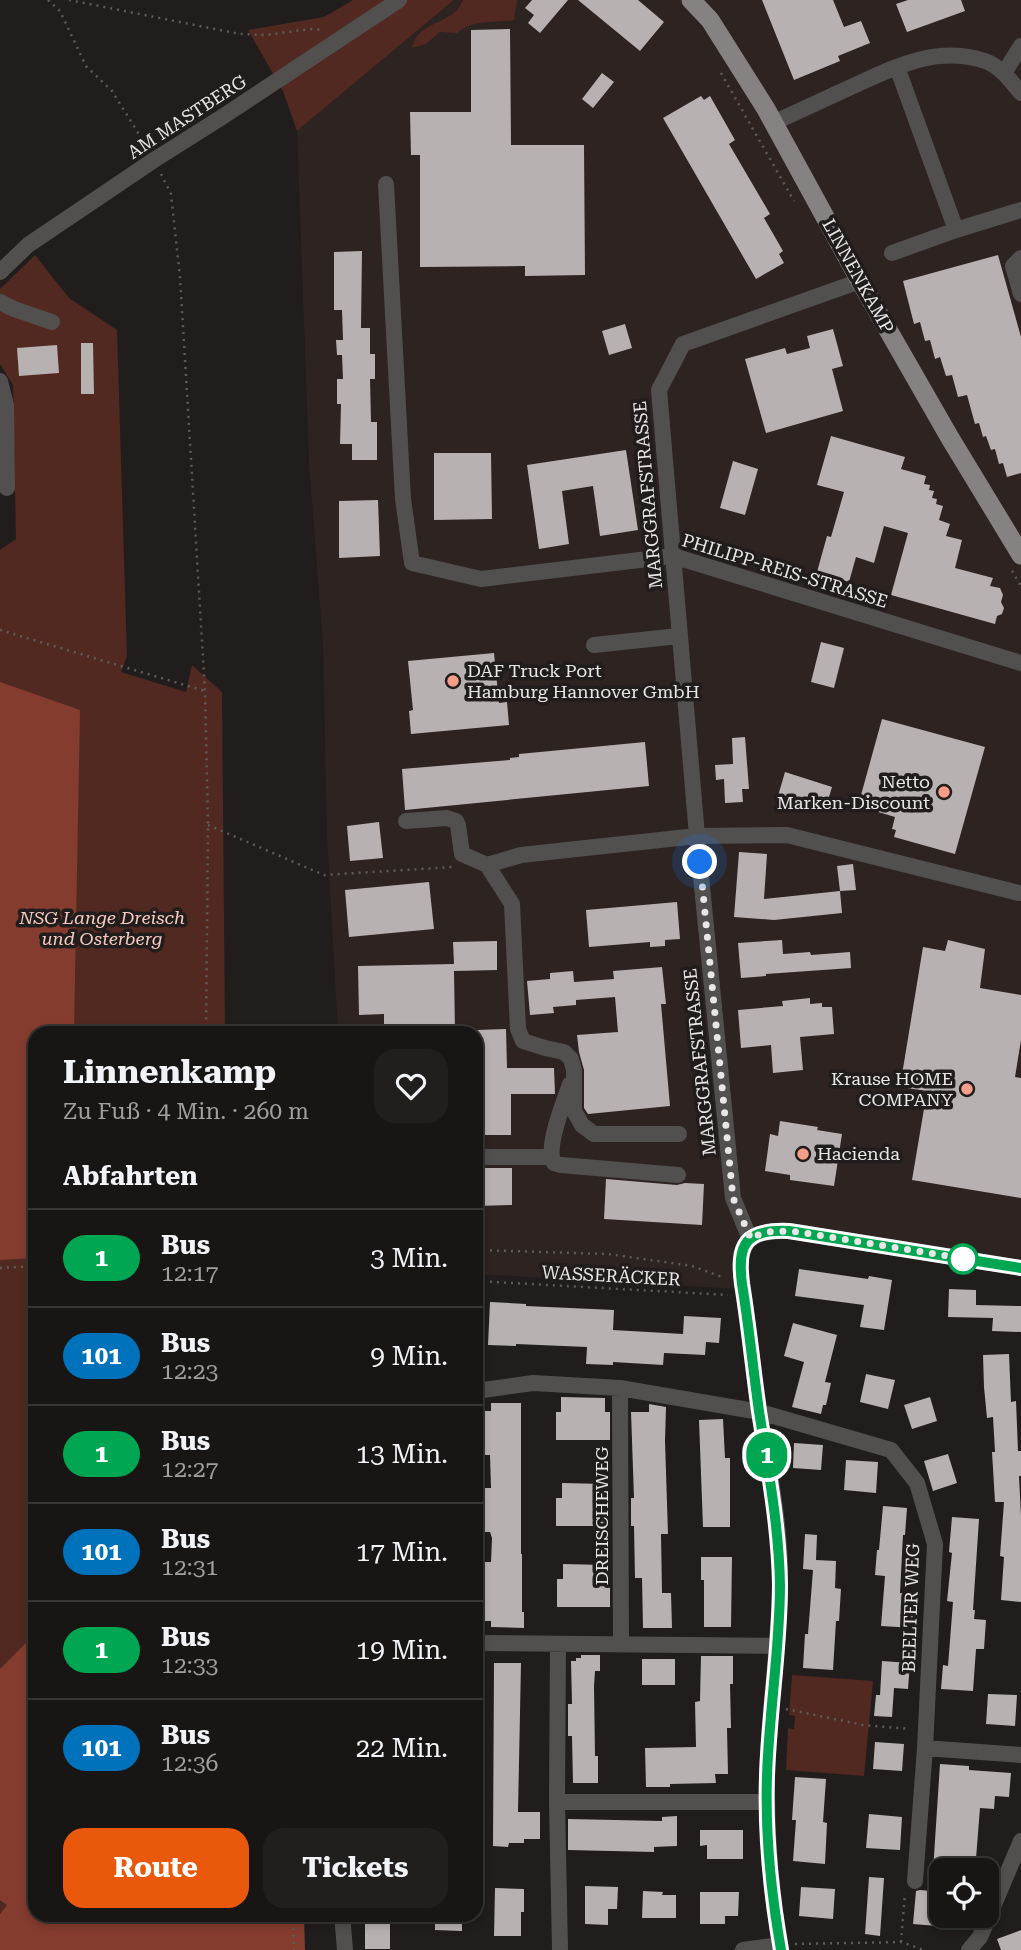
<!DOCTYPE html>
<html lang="de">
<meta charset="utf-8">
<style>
:root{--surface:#181615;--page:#211f1e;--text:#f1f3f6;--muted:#9f9fa0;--line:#363534;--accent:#ea580c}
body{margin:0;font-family:"Roboto Serif",serif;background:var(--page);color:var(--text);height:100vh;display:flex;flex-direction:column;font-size:26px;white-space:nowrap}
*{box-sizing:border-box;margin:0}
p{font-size:23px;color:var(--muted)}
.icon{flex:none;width:38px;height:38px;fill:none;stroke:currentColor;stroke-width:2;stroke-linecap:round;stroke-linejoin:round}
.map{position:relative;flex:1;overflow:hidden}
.panel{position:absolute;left:28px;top:1026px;width:455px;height:896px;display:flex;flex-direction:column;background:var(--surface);border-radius:21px;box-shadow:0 4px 10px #0003,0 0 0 2px var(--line)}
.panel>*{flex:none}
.badge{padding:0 14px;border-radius:23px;font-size:24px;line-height:46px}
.buttons{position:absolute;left:929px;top:1858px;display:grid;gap:14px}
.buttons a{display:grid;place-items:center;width:70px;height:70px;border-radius:14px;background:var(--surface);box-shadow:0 4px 10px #0003,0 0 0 2px var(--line);font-size:35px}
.you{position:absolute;width:35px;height:35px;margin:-18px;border:5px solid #fff;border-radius:50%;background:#1a73e8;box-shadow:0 0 0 10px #1a73e833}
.map>.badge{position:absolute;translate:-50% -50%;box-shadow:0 0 0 4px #fff}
h2{padding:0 35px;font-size:26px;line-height:63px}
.round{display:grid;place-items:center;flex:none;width:74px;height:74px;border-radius:21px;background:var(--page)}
.summary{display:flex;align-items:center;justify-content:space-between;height:119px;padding:0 35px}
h1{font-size:33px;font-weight:700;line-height:52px}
.cta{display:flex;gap:14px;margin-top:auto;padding:14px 35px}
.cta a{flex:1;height:80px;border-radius:21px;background:var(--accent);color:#fff;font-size:28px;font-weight:700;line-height:80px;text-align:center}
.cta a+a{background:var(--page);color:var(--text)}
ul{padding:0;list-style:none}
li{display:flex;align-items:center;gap:21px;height:98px;padding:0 35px;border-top:2px solid var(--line)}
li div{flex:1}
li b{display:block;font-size:26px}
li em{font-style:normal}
li .badge{min-width:77px;font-weight:700;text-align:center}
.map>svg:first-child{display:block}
</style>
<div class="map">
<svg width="1021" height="1950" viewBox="0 0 1021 1950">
<rect width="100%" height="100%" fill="#201d1c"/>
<path fill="#2d2321" d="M454,0H1021V1262L806,1228L744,1238L740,1289L476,1274V1032H338L327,837L323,645L309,463L297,131Z"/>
<path fill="#512921" d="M353,0H454L297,131L283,91L248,30L324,17Z
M463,0H517L514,20C494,23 474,19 457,33L440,32L426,44L412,48C417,24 442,25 457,10C458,9 462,2 463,0Z
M35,255L69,298L117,330L127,656L121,672L186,692L192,665L222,692L225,1032H35V1914L0,1950V550L16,539L13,385L0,364V289Z
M792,1675L873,1681L864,1776L786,1770L788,1728L794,1729L795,1716L789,1715Z"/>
<path fill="#843c2e" d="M0,682L80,710L74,1032H35V1258L0,1260Z
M35,1642V1914L304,1915L305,1950H0V1914L7,1905L0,1900V1669L26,1643Z"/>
<path fill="#b7b2b1" d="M532,0H568L540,33L528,23L534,15L525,8Z
M578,0H638L664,22L640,51Z
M762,0H833L844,27L861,21L870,43L838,56L840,61L794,80Z
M908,0H961L965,11L907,32L896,4Z
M510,29L511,145H584L585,275L525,276V266L420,267V155H411L410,112H471V30Z
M602,73L614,82L593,108L582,99Z
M701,96L704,100L710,96L735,140L729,144L770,214L764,218L783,251L779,254L784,263L756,279L663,118Z
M362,251L361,328H370V354H375V379H370L371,422H377V460H352V444H340L341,404H337V379H343L342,355H337L336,340H343L342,310H334V252Z
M998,255L1021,337V473L1007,477L1003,463L999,464L995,449L991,450L986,436L983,437L979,423L975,424L967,395L958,397L952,375L946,376L940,357L935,359L930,340L925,341L920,322L914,324L903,281Z
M625,324L632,348L609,355L602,331Z
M833,329L843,366L832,369L843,411L766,433L745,359L785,348L787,354L810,348L807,336Z
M81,343H93L94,394H81Z
M57,345L59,373L19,376L17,348Z
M831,436L905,457L901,469L926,476L924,484L930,485L929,490L934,491L932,498L937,499L936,504L943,506L939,520L950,524L946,536L962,540L955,568L993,578L990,586L1000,588L1003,595L1001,602L1004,608L1002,614L997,616L995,624L891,595L908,533L884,526L874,563L856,557L849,582L817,572L827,536L831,537L844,492L817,485Z
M626,450L638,530L600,536L593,486L562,491L569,544L539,549L527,465Z
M434,453H491L492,519L434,520Z
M733,461L758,469L745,515L720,508Z
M378,500L380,556L339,558V501Z
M821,642L844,648L834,688L811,682Z
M494,653L499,703L507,702L509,725L411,734L409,711L413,710L408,661Z
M882,719L985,747L955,854L894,837L896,830L892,829L895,817L858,806Z
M745,737L749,789H742L743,802L725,803L724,779L716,780L715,765L733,764L732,738Z
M645,742L649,786L405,810L402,769L510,760V758L519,757V754Z
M785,772L832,787L825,810L778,796Z
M379,822L383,858L350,861L347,826Z
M739,852L767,854L764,899L840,891L842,913L774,920L734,917Z
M853,864L856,890L840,891L837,866Z
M429,882L434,929L349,937L345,890Z
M677,902L680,939L665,940V946L650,947V942L589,947L586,910Z
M782,940L783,954L810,952L811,955L850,952L851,968L766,974V976L741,978L738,943Z
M948,940L985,949L980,988L1021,995V1040L1015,1077L1021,1078V1198L912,1180L927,1091L900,1087L923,947L945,951Z
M497,941V970L454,971L455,1032H384V1014L359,1015L358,966L454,964L453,942Z
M662,967L666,1004H661L670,1106L588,1114L584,1108V1070L579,1052L577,1035L618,1032L615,997L576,1000V1005L553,1007L554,1013L530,1015L527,981L550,979V973L573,971L574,982L614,979L613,971Z
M810,998V1004L822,1003V1007H832L834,1034L800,1037L803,1070L773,1073L771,1045L741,1048L738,1010L783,1006L782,1001Z
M506,1029L507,1068H554L555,1094H511V1135H476V1030Z
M780,1121L818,1127L817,1130L842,1134L834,1186L790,1180V1175L765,1171L770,1134L778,1136Z
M476,1168H512V1205L476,1206Z
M606,1179L677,1185L685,1183L704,1184L702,1225L604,1219Z
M799,1269L868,1279L869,1276L892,1280L884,1330L860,1327L864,1305L795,1296Z
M949,1289L976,1290V1305L1021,1306V1332L992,1331L993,1318L948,1317Z
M490,1302L526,1304V1306L614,1310L613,1330L683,1334L684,1316L721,1318L719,1343L706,1342L705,1355L664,1353L663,1365L613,1362V1365L586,1364L587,1347L516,1344V1346L488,1345Z
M793,1323L837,1335L825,1382L831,1383L826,1405H823L821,1414L792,1407L804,1362L784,1356Z
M1009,1354L1011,1402L1016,1401L1018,1451H1021V1476H1019L1021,1516V1602L1001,1600L1004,1557L1000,1556L1004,1502H995L992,1452H995L993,1417L987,1418L984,1387L983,1355Z
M866,1374L895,1380L888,1409L860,1402Z
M561,1397L605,1398V1412H610V1440H556V1412H561Z
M930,1397L937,1421L912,1429L904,1405Z
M491,1403H521V1554H522V1612H524V1628L491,1627V1621H477V1562H491L492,1538L490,1532H476L477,1488H491L490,1455H476V1411H491Z
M649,1404L666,1407L665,1441L668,1534H661L662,1593H671L672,1628H643L642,1578H635L634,1526H631V1498H634L631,1412H649Z
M723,1419L725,1458H730V1527H703L699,1420Z
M794,1443L823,1445L821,1470L793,1468Z
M948,1454L957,1483L933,1491L924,1461Z
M846,1460L878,1462L876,1493L844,1490Z
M562,1483L605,1484L606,1498H610V1526H556V1498H562Z
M883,1506L907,1508L905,1535H903L900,1593L916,1594L914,1628L881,1626L885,1576L875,1575L877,1550H879Z
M952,1517L979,1519L973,1610H975L974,1619L986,1620L984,1649H976L973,1691L941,1689L943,1665L948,1666L953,1602L947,1601L952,1553L949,1552Z
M805,1534L817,1535L816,1560L836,1561L835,1588L841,1589L839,1621H836L833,1670L803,1668L805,1634H808L813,1570L803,1569Z
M701,1557H732L731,1627H704V1580H701Z
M563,1564L606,1565L607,1579H610V1607H557V1579H563Z
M581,1655H600V1671H595L594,1686L595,1756H598V1783H573L572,1736H568V1704H572L571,1661H576V1658H581Z
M701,1656H733V1684H730L731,1728H727L728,1774H715L716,1783L670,1784V1787H646L645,1748L696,1747L695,1702L700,1701Z
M642,1659H675V1685H642Z
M882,1661L910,1663L908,1689L894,1688L892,1717L874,1716L876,1695H880Z
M494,1663H521L518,1812H540V1839H524V1843H509L508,1847L493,1846Z
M988,1694L1017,1695L1015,1726L986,1724Z
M875,1742L904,1744L902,1771L873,1769Z
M940,1764L969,1766V1770L1011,1773L1009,1797L995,1796L994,1809L980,1808L975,1871H933Z
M795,1777L826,1779L823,1822L827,1823L825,1864L793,1861L796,1820H792Z
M869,1814L902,1817L900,1850L866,1848Z
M677,1816V1846L654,1847V1852L568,1850V1819L662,1821V1817Z
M700,1830H743V1859H707V1845L700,1846Z
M869,1877L884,1878L880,1936L865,1934Z
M585,1886L618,1887L617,1909H608V1925L585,1924Z
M801,1887L835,1889L833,1919L799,1916Z
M495,1888L524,1889V1912H521V1936H494Z
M920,1890L942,1892V1906H939L937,1926L913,1924L916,1891Z
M643,1891L663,1892L662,1895H676V1918H642Z
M700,1892H739L738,1916H725V1924H700Z
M435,1914H462V1931L435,1930Z
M390,1918V1949H365V1919Z
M1021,1930V1950H1001L997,1939Z"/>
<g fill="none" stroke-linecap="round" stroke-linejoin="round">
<path stroke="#5e5b5a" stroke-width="2.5" stroke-dasharray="2 5" stroke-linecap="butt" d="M48,0L60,11L86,66L112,91L147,147
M69,0L240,34L266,35L310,29L324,30
M721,73L794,201
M161,174L171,194L180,277L205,691L208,825L206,1032
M1012,571L1021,586
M0,630L205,691
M208,825L324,875L453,867
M476,1250L608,1254L692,1266L725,1278
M0,1268L35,1266
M476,1281L728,1295
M786,1709L863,1725L910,1729
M293,1914L294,1950
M901,1942L905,1893
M795,1944L901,1942L924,1950"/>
<path stroke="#52504f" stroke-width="16" d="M897,67L956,230L1021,210
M1004,73L1021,46
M773,123C799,111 825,99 851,87C895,67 936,45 985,61C1000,66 1011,81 1021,93
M386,184L403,499L412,563L481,579L673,556L1021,663
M892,253L956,230
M1021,258L1013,266L1021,294
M0,272L28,245L154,160L219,119L399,0
M0,302L14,309L52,322
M0,381L6,405L7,488
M594,645L679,636
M406,821L447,818L456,821L458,825L462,854L487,865L512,904L518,1029L523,1041L545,1048L564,1052L571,1059L574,1070V1111L582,1125L594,1134H679
M487,865L521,855L697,836L787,835L1019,893
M570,1084C564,1102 545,1147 554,1163L561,1165L678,1175
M478,1157H551
M750,1239L733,1198L697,836L659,390L683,344L860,281
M620,1388L621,1644
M476,1391L533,1383L620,1388L760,1412L891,1450L917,1483L935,1544L925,1748
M476,1643L777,1646
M558,1644L557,1802L560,1950
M557,1802H767
M915,1881L925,1748L1021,1755
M342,1914L345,1950
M743,1950L780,1945
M781,1950C771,1893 766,1834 767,1775C769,1706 781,1637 780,1568C779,1516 768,1466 760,1415C753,1368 747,1320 741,1273C737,1237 758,1230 789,1231L1021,1268
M969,1950L980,1937L1021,1841"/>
<path stroke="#868281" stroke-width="19" d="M691,0L710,20L766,109L860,281L950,438L1021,555"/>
</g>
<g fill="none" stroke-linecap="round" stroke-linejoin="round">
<g stroke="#fff" stroke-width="16">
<path id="line" d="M781,1950C771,1893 765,1834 767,1776C769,1712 780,1648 780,1585C779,1526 768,1469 759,1411C753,1369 749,1326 742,1284C737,1244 745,1229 789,1231L1021,1268"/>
</g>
<use href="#line" stroke="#00a651" stroke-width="10"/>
<path stroke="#e9e6e5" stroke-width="7" stroke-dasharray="0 12.6" d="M700,862L733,1198L751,1239C765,1229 782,1231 798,1232L973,1260L963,1259"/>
</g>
<g fill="#f49e8a" stroke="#201d1c" stroke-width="2.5">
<circle cx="453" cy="681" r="7"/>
<circle cx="944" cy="792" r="7"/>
<circle cx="967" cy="1089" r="7"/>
<circle cx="803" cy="1154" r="7"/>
</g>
<circle fill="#fff" stroke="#00a651" stroke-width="3.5" cx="963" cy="1259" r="14"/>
<g text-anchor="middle" stroke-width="7" stroke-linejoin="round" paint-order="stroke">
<g font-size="18" fill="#e9e6e5" stroke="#201d1c">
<text transform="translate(187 117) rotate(-33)" y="6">AM MASTBERG</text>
<text transform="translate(858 276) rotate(61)" y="6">LINNENKAMP</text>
<text transform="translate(648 495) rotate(-95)" y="6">MARGGRAFSTRASSE</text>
<text transform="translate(785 571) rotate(17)" y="6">PHILIPP-REIS-STRASSE</text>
<text transform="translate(700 1062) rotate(-96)" y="6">MARGGRAFSTRASSE</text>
<text transform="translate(611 1276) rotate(3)" y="6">WASSERÄCKER</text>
<text transform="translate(602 1516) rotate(-90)" y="6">DREISCHEWEG</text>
<text transform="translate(911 1608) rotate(-88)" y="6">BEELTER WEG</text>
</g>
<g font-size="18" fill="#e9e6e5" stroke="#201d1c" text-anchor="start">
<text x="467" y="677">DAF Truck Port<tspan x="467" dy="21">Hamburg Hannover GmbH</tspan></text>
<text x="930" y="788" text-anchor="end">Netto<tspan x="930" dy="21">Marken-Discount</tspan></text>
<text x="953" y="1085" text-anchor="end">Krause HOME<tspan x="953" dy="21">COMPANY</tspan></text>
<text x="817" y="1160">Hacienda</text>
</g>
<g font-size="18" font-style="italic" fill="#f8cbc1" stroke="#201d1c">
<text x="102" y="924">NSG Lange Dreisch<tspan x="102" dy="21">und Osterberg</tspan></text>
</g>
</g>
</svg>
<div class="buttons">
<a><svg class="icon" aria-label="locate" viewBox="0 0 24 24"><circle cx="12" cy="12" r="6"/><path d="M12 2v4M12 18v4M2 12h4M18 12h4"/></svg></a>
</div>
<div class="you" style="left:700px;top:862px"></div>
<b class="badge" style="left:767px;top:1455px;background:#00a651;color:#fff">1</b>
<section class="panel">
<div class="summary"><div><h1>Linnenkamp</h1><p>Zu Fuß · 4 Min. · 260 m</p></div><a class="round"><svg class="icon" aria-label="heart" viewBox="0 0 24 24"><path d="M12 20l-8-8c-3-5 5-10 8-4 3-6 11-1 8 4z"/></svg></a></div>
<h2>Abfahrten</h2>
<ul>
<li><span class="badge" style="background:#00a651;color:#fff">1</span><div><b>Bus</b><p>12:17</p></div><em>3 Min.</em></li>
<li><span class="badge" style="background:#0072bc;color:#fff">101</span><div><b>Bus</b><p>12:23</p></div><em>9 Min.</em></li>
<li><span class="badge" style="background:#00a651;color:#fff">1</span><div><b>Bus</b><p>12:27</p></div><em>13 Min.</em></li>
<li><span class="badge" style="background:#0072bc;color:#fff">101</span><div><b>Bus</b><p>12:31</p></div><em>17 Min.</em></li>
<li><span class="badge" style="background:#00a651;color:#fff">1</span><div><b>Bus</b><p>12:33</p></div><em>19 Min.</em></li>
<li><span class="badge" style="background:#0072bc;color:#fff">101</span><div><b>Bus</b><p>12:36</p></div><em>22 Min.</em></li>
</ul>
<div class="cta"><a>Route</a><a>Tickets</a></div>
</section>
</div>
